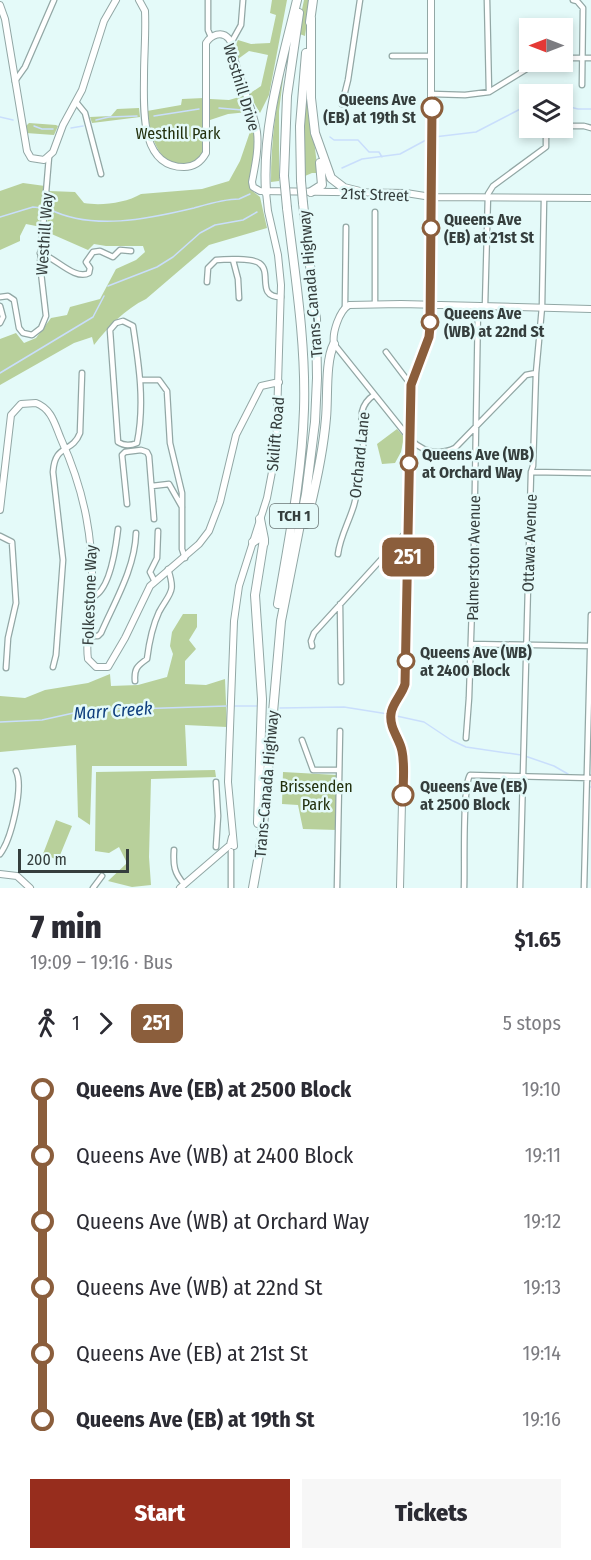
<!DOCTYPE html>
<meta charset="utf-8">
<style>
:root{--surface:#fff;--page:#f7f7f7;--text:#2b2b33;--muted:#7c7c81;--accent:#972d1d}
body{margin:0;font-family:"Fira Sans Condensed",sans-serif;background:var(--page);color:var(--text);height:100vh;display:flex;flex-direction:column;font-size:22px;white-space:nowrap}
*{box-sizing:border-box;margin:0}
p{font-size:20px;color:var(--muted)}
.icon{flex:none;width:33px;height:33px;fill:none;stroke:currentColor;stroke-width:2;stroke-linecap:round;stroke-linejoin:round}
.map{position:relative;height:888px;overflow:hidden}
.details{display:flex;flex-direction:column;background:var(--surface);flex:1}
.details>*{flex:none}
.badge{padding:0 12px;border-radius:9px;font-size:21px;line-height:39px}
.needle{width:39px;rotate:270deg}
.fabs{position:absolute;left:519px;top:18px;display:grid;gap:12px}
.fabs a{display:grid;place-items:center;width:54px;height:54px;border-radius:0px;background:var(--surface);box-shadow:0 3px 9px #0003;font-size:30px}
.scale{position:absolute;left:18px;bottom:15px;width:111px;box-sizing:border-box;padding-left:6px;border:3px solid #353e3d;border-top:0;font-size:16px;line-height:21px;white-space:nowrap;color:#353e3d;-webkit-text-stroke:4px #e4faf9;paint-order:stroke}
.map>.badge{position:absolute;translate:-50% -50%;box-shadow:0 0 0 3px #fff}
.legs{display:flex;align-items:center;gap:9px;height:66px;padding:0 30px;font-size:20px}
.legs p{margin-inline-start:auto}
.headline{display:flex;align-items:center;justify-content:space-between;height:102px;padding:0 30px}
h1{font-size:33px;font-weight:800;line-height:45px}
.cta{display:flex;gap:12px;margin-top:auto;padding:12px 30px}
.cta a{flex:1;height:69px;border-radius:0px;background:var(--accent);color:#fff;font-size:24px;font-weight:800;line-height:69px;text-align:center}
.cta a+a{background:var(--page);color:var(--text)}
ul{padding:0 30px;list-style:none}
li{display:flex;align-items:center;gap:21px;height:66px;font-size:22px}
li i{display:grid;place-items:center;width:9px;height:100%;margin:0 8px;background:currentColor}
li i::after{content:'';width:15px;height:15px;margin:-8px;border:4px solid;border-radius:50%;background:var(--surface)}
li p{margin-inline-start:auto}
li:first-child i{background:linear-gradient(#0000 50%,currentColor 0)}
li:last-child i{background:linear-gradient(currentColor 50%,#0000 0)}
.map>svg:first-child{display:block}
</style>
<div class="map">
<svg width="591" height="888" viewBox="0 0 591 888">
<rect width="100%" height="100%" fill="#e4faf9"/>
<path fill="#b8d09b" d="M272,0H287L269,95L260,113L249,94L261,86L268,55L249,51L238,59L235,46L238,40L251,44L270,43L276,15L270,13Z
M304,0H310L305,36L297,33Z
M285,63L279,111V181L271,182C271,141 276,103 285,63Z
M306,75L318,173H312L305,176L302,136Z
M243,96L248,112L228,114L210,120V99L229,100Z
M204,98C204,112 208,141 202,154C199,160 193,163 187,164C157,169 150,132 147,111L181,105L182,99Z
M139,108L140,117L92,123L90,117L111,116L117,109Z
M29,123L56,125L58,126L54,135L26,133L25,127Z
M252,126L255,140L250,189L260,197L267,228L209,245L146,299C125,309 108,327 94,345L92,337L74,343L0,385V339L16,333L24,343L36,338L51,318L67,315L70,307L100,299L116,269L136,260L145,252L143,246H106L94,244L88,250L47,232L49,191L75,192L84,203C101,206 126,203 141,194L202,189L229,181L240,161Z
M23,183L45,186L41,227L26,224L20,236V241L0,250V191Z
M397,429L404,437L401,452L395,463L382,464L377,444Z
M183,614H197V627L189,640L196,649L185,661V684L206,685L225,679L227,727L185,725L187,766H92L90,825L78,817L76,745L0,752V696L25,698L45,690L88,683L110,674L111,686L138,685L167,677L173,654L170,646L172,632Z
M215,770L216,777L151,779L149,857L151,885L132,887L108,881L127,863L119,847L109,853L95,851L96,772Z
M283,772L337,775V830L303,829L298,805L282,804Z
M56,820L72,826L58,860L43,854Z"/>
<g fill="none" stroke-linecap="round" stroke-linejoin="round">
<path stroke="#c9defc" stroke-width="1.5" d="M562,105L578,109H591
M219,108L242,110
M154,116L199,109
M0,117L13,120
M96,120L109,117L137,116
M34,126L42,129H53
M71,128L83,126
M330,137L334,140H358L369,152H379L382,157
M434,137L476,132L530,104
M342,168L362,159L400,154L426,140
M49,209C92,231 148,219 194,208C208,204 224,199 239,199L250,194
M0,217L33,207L42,208
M108,286L157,267L173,257L200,233L215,225L243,220L257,212
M0,373L93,317L104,296
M233,706H258
M280,708L344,707L388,714
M392,715L424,722L451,740L466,747L521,755
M0,722L42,720L78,712L102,710L227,706
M525,756L554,766L568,774
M589,787H591"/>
<g stroke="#92a7a5" stroke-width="7">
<path id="street" d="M208,0V30L211,37
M487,0L489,92
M573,0L577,1L583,8L582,85
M231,43L241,25L243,0
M392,56H431
M562,58H591
M15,81L25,67L54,0
M432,94L465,95L489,92L538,62
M76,102L85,113L101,174
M342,104L348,80L360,0
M562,126H584L591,128
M40,253C55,257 75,281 89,273L90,268L86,262L93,252L100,251L113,257L120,250L131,251
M233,260L238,279L239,298
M207,282L208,268L216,260C225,259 252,258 259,263C273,272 255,297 281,297
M0,297L8,296L14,300L19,328L23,333L32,335L41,328L46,316L40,264L49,157
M375,303V212
M0,306L3,317L0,323
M345,306L346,227
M485,306L488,194L493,186L546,147V131L555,128
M123,321L133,326C139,365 145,404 137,443C130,446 124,446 118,442L110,330L116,323Z
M334,344L410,439C423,452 438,456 455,448L526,375L536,373
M386,352L411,385
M142,380H159L167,391L170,443L182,493V549L185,558
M531,472L591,473
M152,486L169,484L182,507
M127,504L122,455L125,452L141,450L147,452L149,456L154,519
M0,536L12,542L16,603L8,638L6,668
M338,554C340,537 349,522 354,505C359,487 361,468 363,450C365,429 353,409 374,395
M154,580L150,572L157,558L158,531
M92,597C110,592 116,546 118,529
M340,604L341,682
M88,636H98L101,633C115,601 135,568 136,533
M471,644L591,646
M312,646L311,641L314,633L408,530
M53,667L56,655L63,560L53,472C55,443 72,454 80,433L82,373
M135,681C134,669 137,666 147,659C149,643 152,627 159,612C170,592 176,593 168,569
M466,738L469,698L474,545L478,306
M302,740L313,770H339
M216,847L218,816L216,782
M174,850C173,865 174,873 184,884
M231,851V888
M0,854C11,840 24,787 16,771
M93,888L102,876
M337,888L340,731
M464,888C465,869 462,787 470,775L591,778
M520,888L531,472L533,466L536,373L542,307L544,199
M584,888L591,615"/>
</g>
<g stroke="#92a7a5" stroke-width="8">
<path id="secondary" d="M139,0L145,11C146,33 144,55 144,76C144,106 139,167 184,167C194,167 201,162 206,153V43C211,35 222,30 229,39C233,44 234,54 235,61C241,85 253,107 257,132C259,149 255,166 252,182L253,187L260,191L406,193L431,197L591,198
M0,5L5,19L27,151L31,158L44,160L53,152L63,125L82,90L104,21L116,0
M334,344C332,333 339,311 349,305L401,304L591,309
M0,510L11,415L21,404L36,403C52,409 55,425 61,439C85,492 94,541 92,599C91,619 85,639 88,659L96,667H108L125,638L150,586L199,544L209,531L220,502L236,435L261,386L279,382
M234,846L228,782L234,621L239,586L267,498L276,451L281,285L278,255L268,211L266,192
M0,874L17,876L30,888
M180,888L230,845L232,837
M400,888L403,759L391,716L393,705L403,693L405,684L411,385L429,337L431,327V0"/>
</g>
<g stroke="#92a7a5" stroke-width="10">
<path id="highway" d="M311,18V98L315,133L331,178L344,188L360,192
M310,22L313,0
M284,176L287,96L299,13
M301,181L300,126L306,53
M266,192C262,126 282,63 297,0
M311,192L322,185L320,163
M306,524C315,489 323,454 326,418C328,398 325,361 334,344
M253,542L260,537L264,539V543
M278,604C289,539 302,475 304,409C306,342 295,275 287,208
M258,823L262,699L255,595L264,539L260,519
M253,888L262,838L281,621L306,494L315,422L317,378L316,319L303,203"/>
</g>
<use href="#street" stroke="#fff" stroke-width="4.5"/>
<use href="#secondary" stroke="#fff" stroke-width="6"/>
<use href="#highway" stroke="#fff" stroke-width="8"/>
<g stroke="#92a7a5" stroke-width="10" stroke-linecap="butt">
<path id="highway-bridge" d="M284,176L287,208
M301,181L303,203"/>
</g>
<use href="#highway-bridge" stroke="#fff" stroke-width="8"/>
</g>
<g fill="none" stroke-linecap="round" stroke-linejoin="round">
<g stroke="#fff" stroke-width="14">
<path id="line-1" d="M403,795C403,781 405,765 402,751C400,739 389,728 391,714C392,703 402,695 405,684L411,385L429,337L430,327L432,108"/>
</g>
<use href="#line-1" stroke="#8b5e3c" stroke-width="9"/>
</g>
<g fill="#fff" stroke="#8b5e3c" stroke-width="3">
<circle cx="432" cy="108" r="10"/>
<circle cx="431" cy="228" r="8"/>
<circle cx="430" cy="322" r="8"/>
<circle cx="409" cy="463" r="8"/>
<circle cx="406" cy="661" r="8"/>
<circle cx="403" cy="795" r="10"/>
</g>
<g text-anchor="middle" stroke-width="5" stroke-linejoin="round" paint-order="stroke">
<rect fill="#e4faf9" stroke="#6a7675" stroke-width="1.5" x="270" y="504" width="48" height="24" rx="4.5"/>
<g font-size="15" font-weight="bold" fill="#353e3d">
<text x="294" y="521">TCH 1</text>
</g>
<g font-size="16" fill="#353e3d" stroke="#e4faf9">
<text transform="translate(242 87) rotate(73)" y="6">Westhill Drive</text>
<text transform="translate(375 194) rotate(2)" y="6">21st Street</text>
<text transform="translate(44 234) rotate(-86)" y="6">Westhill Way</text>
<text transform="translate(310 284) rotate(-95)" y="6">Trans-Canada Highway</text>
<text transform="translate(275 434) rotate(-85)" y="6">Skilift Road</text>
<text transform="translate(359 455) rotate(-84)" y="6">Orchard Lane</text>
<text transform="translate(529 543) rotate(-88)" y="6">Ottawa Avenue</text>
<text transform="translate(473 558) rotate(-89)" y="6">Palmerston Avenue</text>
<text transform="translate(89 595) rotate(-88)" y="6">Folkestone Way</text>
<text transform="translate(266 784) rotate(-85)" y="6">Trans-Canada Highway</text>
</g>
<g font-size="16" font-weight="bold" fill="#353e3d" stroke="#e4faf9" text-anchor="start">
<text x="416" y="105" text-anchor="end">Queens Ave<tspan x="416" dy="18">(EB) at 19th St</tspan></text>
<text x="444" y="225">Queens Ave<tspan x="444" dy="18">(EB) at 21st St</tspan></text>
<text x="444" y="319">Queens Ave<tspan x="444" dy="18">(WB) at 22nd St</tspan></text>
<text x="422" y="460">Queens Ave (WB)<tspan x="422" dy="18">at Orchard Way</tspan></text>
<text x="420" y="658">Queens Ave (WB)<tspan x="420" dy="18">at 2400 Block</tspan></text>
<text x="420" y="792">Queens Ave (EB)<tspan x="420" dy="18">at 2500 Block</tspan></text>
</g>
<g font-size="16" fill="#22300d" stroke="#e4faf9">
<text x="178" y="139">Westhill Park</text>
<text x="316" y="792">Brissenden<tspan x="316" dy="18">Park</tspan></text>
</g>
<g font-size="18" font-style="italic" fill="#0f3f7e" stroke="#e4faf9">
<text transform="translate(113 711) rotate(-4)" y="6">Marr Creek</text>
</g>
</g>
</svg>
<div class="fabs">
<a><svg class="needle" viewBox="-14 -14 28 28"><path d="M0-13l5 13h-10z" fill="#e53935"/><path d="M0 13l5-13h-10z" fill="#7c7c81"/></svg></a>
<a><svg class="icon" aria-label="layers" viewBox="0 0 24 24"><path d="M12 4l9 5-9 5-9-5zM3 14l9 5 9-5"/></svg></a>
</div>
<div class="scale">200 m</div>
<b class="badge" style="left:408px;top:557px;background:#8b5e3c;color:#fff">251</b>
</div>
<section class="details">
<div class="headline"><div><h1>7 min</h1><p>19:09 – 19:16 · Bus</p></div><b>$1.65</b></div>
<div class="legs"><svg class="icon" aria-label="walk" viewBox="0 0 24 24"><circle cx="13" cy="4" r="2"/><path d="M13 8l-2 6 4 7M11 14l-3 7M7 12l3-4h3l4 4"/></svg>1<svg class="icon" aria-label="forward" viewBox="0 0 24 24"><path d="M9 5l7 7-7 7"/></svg><b class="badge" style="background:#8b5e3c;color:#fff">251</b><p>5 stops</p></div>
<ul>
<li><i style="color:#8b5e3c"></i><b>Queens Ave (EB) at 2500 Block</b><p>19:10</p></li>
<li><i style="color:#8b5e3c"></i><span>Queens Ave (WB) at 2400 Block</span><p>19:11</p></li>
<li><i style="color:#8b5e3c"></i><span>Queens Ave (WB) at Orchard Way</span><p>19:12</p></li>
<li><i style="color:#8b5e3c"></i><span>Queens Ave (WB) at 22nd St</span><p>19:13</p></li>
<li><i style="color:#8b5e3c"></i><span>Queens Ave (EB) at 21st St</span><p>19:14</p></li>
<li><i style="color:#8b5e3c"></i><b>Queens Ave (EB) at 19th St</b><p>19:16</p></li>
</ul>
<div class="cta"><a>Start</a><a>Tickets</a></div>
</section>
